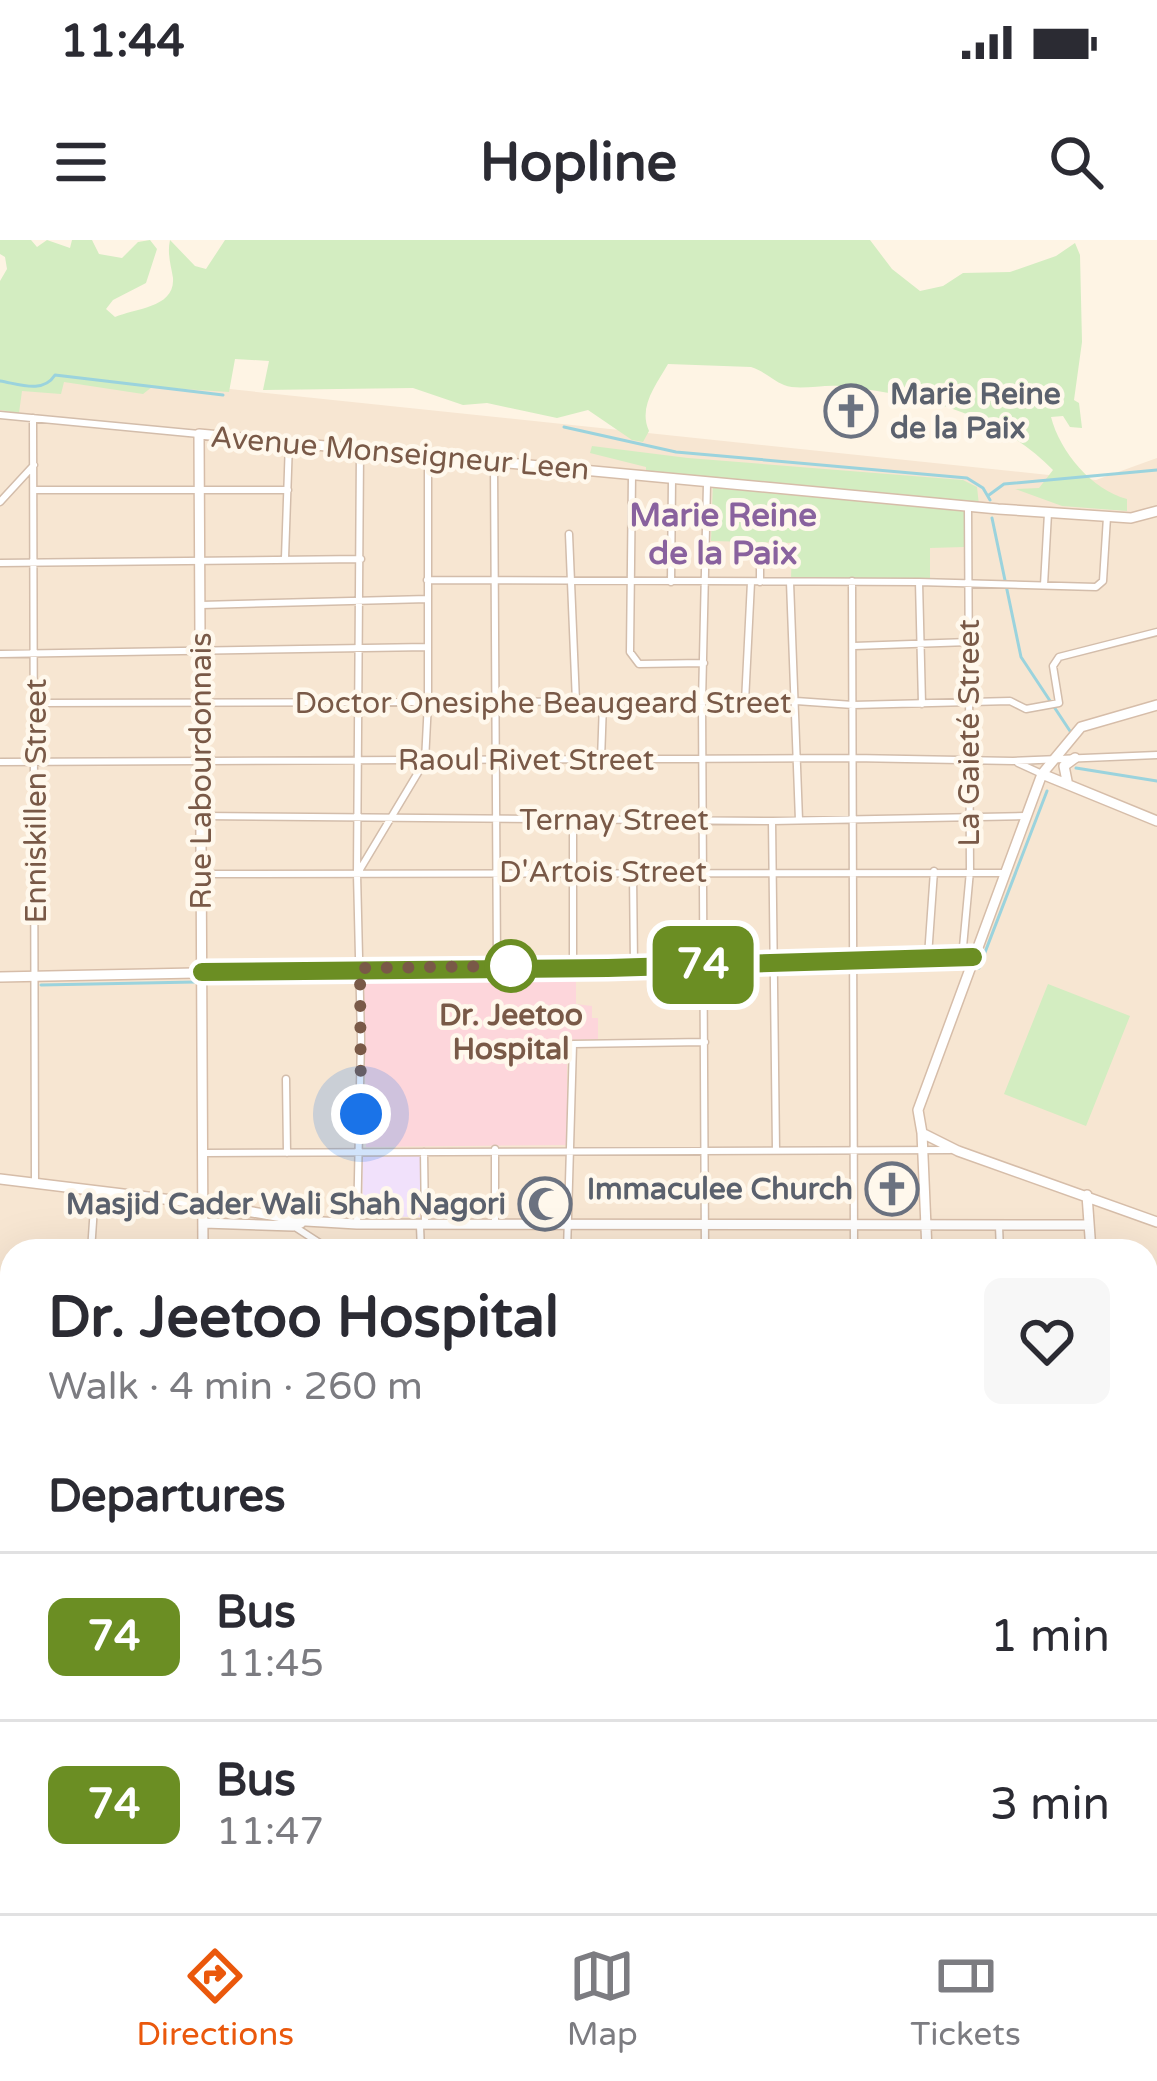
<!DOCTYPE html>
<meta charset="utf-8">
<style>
:root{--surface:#fff;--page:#f7f7f7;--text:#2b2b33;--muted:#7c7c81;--line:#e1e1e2;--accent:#ea580c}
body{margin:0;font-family:"Varela Round",sans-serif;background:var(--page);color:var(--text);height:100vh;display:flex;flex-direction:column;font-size:45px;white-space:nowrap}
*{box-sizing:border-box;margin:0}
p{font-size:39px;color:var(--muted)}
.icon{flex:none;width:66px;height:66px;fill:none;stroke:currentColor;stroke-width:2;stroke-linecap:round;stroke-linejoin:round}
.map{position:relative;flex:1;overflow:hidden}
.side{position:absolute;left:0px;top:999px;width:1158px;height:675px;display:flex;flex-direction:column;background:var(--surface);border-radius:36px 36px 0 0;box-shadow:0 12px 48px #0002}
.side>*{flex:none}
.badge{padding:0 24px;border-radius:18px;font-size:42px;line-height:78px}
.you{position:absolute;width:60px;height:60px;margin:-30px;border:9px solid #fff;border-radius:50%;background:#1a73e8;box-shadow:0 0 0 18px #1a73e833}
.map>.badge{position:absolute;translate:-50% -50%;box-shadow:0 0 0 6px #fff}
h2{padding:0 48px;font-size:45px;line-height:108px}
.round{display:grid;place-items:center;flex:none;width:126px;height:126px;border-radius:18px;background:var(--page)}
.overview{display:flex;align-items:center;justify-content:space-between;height:204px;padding:0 48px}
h1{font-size:57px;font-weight:700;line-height:90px}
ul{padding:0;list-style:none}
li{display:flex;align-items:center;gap:36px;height:168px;padding:0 48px;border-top:3px solid var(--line)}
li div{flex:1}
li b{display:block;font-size:45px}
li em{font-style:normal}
li .badge{min-width:132px;font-weight:700;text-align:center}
.status{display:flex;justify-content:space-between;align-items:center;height:84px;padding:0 60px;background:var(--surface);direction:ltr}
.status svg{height:33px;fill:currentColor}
header{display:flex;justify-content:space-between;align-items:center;height:156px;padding:0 48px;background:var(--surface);font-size:54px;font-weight:700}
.tab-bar{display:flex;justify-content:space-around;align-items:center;height:168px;border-top:3px solid var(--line);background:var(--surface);font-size:33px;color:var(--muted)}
.tab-bar a{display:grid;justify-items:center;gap:6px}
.tab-bar .active{color:var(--accent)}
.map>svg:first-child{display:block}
</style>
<div class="status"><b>11:44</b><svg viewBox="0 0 49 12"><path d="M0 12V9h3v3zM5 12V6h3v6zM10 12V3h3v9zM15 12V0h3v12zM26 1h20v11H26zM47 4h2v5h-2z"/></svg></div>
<header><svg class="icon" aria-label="menu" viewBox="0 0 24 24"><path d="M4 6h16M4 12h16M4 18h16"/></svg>Hopline<svg class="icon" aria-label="search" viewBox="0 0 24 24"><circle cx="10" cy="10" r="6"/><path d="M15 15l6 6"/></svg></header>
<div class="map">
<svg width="1157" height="1673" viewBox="0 0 1157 1673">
<rect width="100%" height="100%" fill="#fef4e4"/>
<path fill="#f7e6d2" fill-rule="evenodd" d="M0,125L1096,240L1157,218V1673H0ZM12,1011H1146V1662H12Z"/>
<path fill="#f1e1fb" d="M362,915H420V977L363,976Z"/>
<path fill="#fdd6db" d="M576,734V764L592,766V778H598V799L567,800V905L366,907L364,738Z"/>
<path fill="#d3edc1" d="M0,0H31L37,7L47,0L70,8L72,0H92L99,14L122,18L138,2L150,0L157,9L146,43L113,60L106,69L115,77C135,68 175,68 173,38C171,25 167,14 170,0L195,26L206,29L225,0H870L892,29L920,51L943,46L963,33L1010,32L1056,16L1075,3L1080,15L1082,102L1074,160L1079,163L1082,188L1070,187L1063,176L1051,177C1060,212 1092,250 1127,259V271L1062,266L1015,249L1039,248L1053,230C996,172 919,155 840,146C823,144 799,151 784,145C772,140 764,131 751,127L668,124C656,145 638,167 649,191L643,202L632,200L588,170L557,178L487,163L463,165L413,148L263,150L269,121L235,119L229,152L152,147L143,154L64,142L61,154L22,151L19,173L0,170V41L7,29L5,17L0,14Z
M592,206L688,218L963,240L977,247L979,265H965L964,307L930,308V340L791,339L792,303L711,301L713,240L646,232V227L590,213Z
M1048,744L1130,776L1086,886L1004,854Z
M0,1471L12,1537V1662H26L25,1673H0Z"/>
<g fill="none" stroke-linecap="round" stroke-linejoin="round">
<path stroke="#9bd3dd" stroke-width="3" d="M0,141C19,144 43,154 55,135L223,155
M564,187L676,212L967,238L983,248L990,260
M989,255L1004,244L1157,230
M992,278L1021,417L1070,491
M1076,528L1157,541
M979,728L1047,551
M601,733H603
M612,733L937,729
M574,734L591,733
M210,741L551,734
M41,745L195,742
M0,1070L12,1075
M1146,1349L1157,1344
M46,1673V1662"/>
<g stroke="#d3bdab" stroke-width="9">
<path id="street" d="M0,175L199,194
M33,178L35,943
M494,224L497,726
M632,235L630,412L639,424L704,423
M35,250H288
M0,262L34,225
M569,294L576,462
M285,318L289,202
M0,323L361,319
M427,340L919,342L1096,347L1103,341L1107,277
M852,341L854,1011
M671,342L672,239
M760,342V323
M790,342L799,580
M919,342L922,464
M1044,345L1048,273
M201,365L428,359
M854,406L969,402
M0,414L428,407
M745,462L751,342
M35,463L796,461L853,465L1010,461L1026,469L1059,463L1053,426L1059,417L1157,392
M601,520L603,463
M0,522L853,518L1013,521L1157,515
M1018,523L1042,534
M201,576L772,581L1025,576
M573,578V724
M772,581L776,910
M359,631L425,521L428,462V215
M201,634L1006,633
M633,634L634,726
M928,716L934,631
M962,718L970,631L968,267
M286,839L287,913
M495,909V984
M424,912L425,983
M204,913L950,910
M357,984L361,799L357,634L360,210
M420,986L421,1011
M999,986L1000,1011
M295,987L332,1011
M91,1011L95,952
M567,1011L573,804L705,802
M705,1011L702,462L707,244
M0,1060L12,1065
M1146,1137H1157
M0,1154L12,1156
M1146,1208H1157
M0,1212L12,1213
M1146,1282L1157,1280
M1146,1594H1157
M204,1662V1673
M289,1673V1662
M458,1673V1662
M532,1673V1662
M615,1673L616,1662
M793,1673V1662
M910,1673V1662"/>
</g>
<g stroke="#d6bda9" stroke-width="12">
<path id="secondary" d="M1042,534L1157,581
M1067,541L1064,526L1075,518
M0,737L973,717
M922,893L958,911L1157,982
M0,939L205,964L306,981L357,984L1089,985
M1087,955L1091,1011
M204,983L293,986L301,983
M203,1011L199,194L998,269L1131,278L1157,271
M927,1011L922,893L918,870L1042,534L1081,487L1157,465
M0,1398H12
M1146,1438H1157
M37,1662L38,1673
M707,1673V1662"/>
</g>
<g stroke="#dcd4cf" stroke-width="14">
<path id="primary" d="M1146,1474L1157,1473
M1146,1502H1157
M1146,1533H1157
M1035,1662L1036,1673
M1109,1673V1662"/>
</g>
<use href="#street" stroke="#fff" stroke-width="6"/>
<use href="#secondary" stroke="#fff" stroke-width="9"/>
<use href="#primary" stroke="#ffd99a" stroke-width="10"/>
</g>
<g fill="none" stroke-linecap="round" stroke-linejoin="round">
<g stroke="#fff" stroke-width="27">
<path id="line" d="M202,732L608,728L973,717"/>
</g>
<use href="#line" stroke="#6b8e23" stroke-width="18"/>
<path stroke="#795947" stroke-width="12" stroke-dasharray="0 21.6" d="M361,874L360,728L517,726H511"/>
</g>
<defs>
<g id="church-ring" transform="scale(2.7)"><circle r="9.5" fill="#fff8ec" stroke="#6b7280" stroke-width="1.5"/><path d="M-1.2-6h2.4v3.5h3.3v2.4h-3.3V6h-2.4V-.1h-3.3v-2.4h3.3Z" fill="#6b7280"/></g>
<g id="mosque-ring" transform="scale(2.7)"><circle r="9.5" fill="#fff8ec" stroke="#6b7280" stroke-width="1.5"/><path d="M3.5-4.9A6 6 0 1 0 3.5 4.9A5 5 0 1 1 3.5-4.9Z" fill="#6b7280"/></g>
</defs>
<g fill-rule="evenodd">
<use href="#church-ring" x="851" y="171"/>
<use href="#church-ring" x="892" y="949"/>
<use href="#mosque-ring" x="545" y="964"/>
</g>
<circle fill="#fff" stroke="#6b8e23" stroke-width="6" cx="511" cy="726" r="24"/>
<g text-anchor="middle" stroke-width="9" stroke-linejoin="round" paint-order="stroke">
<g font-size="30" font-weight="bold" fill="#5b616d" stroke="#fff8ec" text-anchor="end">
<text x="890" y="164" text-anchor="start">Marie Reine<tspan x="890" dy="34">de la Paix</tspan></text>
<text x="853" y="959">Immaculee Church</text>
<text x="506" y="974">Masjid Cader Wali Shah Nagori</text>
</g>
<g font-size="30" fill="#795947" stroke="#fff8ec">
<text transform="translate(400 213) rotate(5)" y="10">Avenue Monseigneur Leen</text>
<text x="543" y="473">Doctor Onesiphe Beaugeard Street</text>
<text transform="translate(969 493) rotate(-90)" y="10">La Gaieté Street</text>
<text x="526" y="530">Raoul Rivet Street</text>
<text transform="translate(201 531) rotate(-90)" y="10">Rue Labourdonnais</text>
<text transform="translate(36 561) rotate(-90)" y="10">Enniskillen Street</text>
<text x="614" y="590">Ternay Street</text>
<text x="603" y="642">D'Artois Street</text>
</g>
<g font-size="30" font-weight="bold" fill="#795947" stroke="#fff8ec">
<text x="511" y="785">Dr. Jeetoo<tspan x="511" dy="34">Hospital</tspan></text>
</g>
<g font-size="33" font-weight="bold" fill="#89629e" stroke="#fff8ec">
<text x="723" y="286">Marie Reine<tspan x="723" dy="38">de la Paix</tspan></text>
</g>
</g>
</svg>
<div class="you" style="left:361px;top:874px"></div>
<b class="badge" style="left:703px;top:725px;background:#6b8e23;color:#fff">74</b>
<section class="side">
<div class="overview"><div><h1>Dr. Jeetoo Hospital</h1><p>Walk · 4 min · 260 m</p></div><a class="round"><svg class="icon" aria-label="heart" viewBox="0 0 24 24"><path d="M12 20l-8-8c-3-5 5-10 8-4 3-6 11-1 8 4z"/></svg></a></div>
<h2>Departures</h2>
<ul>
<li><span class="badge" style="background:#6b8e23;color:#fff">74</span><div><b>Bus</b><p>11:45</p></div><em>1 min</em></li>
<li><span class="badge" style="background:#6b8e23;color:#fff">74</span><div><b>Bus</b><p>11:47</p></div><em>3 min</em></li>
</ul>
</section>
</div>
<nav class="tab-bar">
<a class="active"><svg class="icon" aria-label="directions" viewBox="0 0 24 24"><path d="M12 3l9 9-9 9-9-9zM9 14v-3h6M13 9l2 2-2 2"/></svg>Directions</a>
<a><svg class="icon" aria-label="map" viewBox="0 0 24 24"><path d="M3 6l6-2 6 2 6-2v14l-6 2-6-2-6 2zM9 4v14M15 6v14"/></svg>Map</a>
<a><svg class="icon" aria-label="tickets" viewBox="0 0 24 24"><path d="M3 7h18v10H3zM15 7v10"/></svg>Tickets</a>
</nav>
